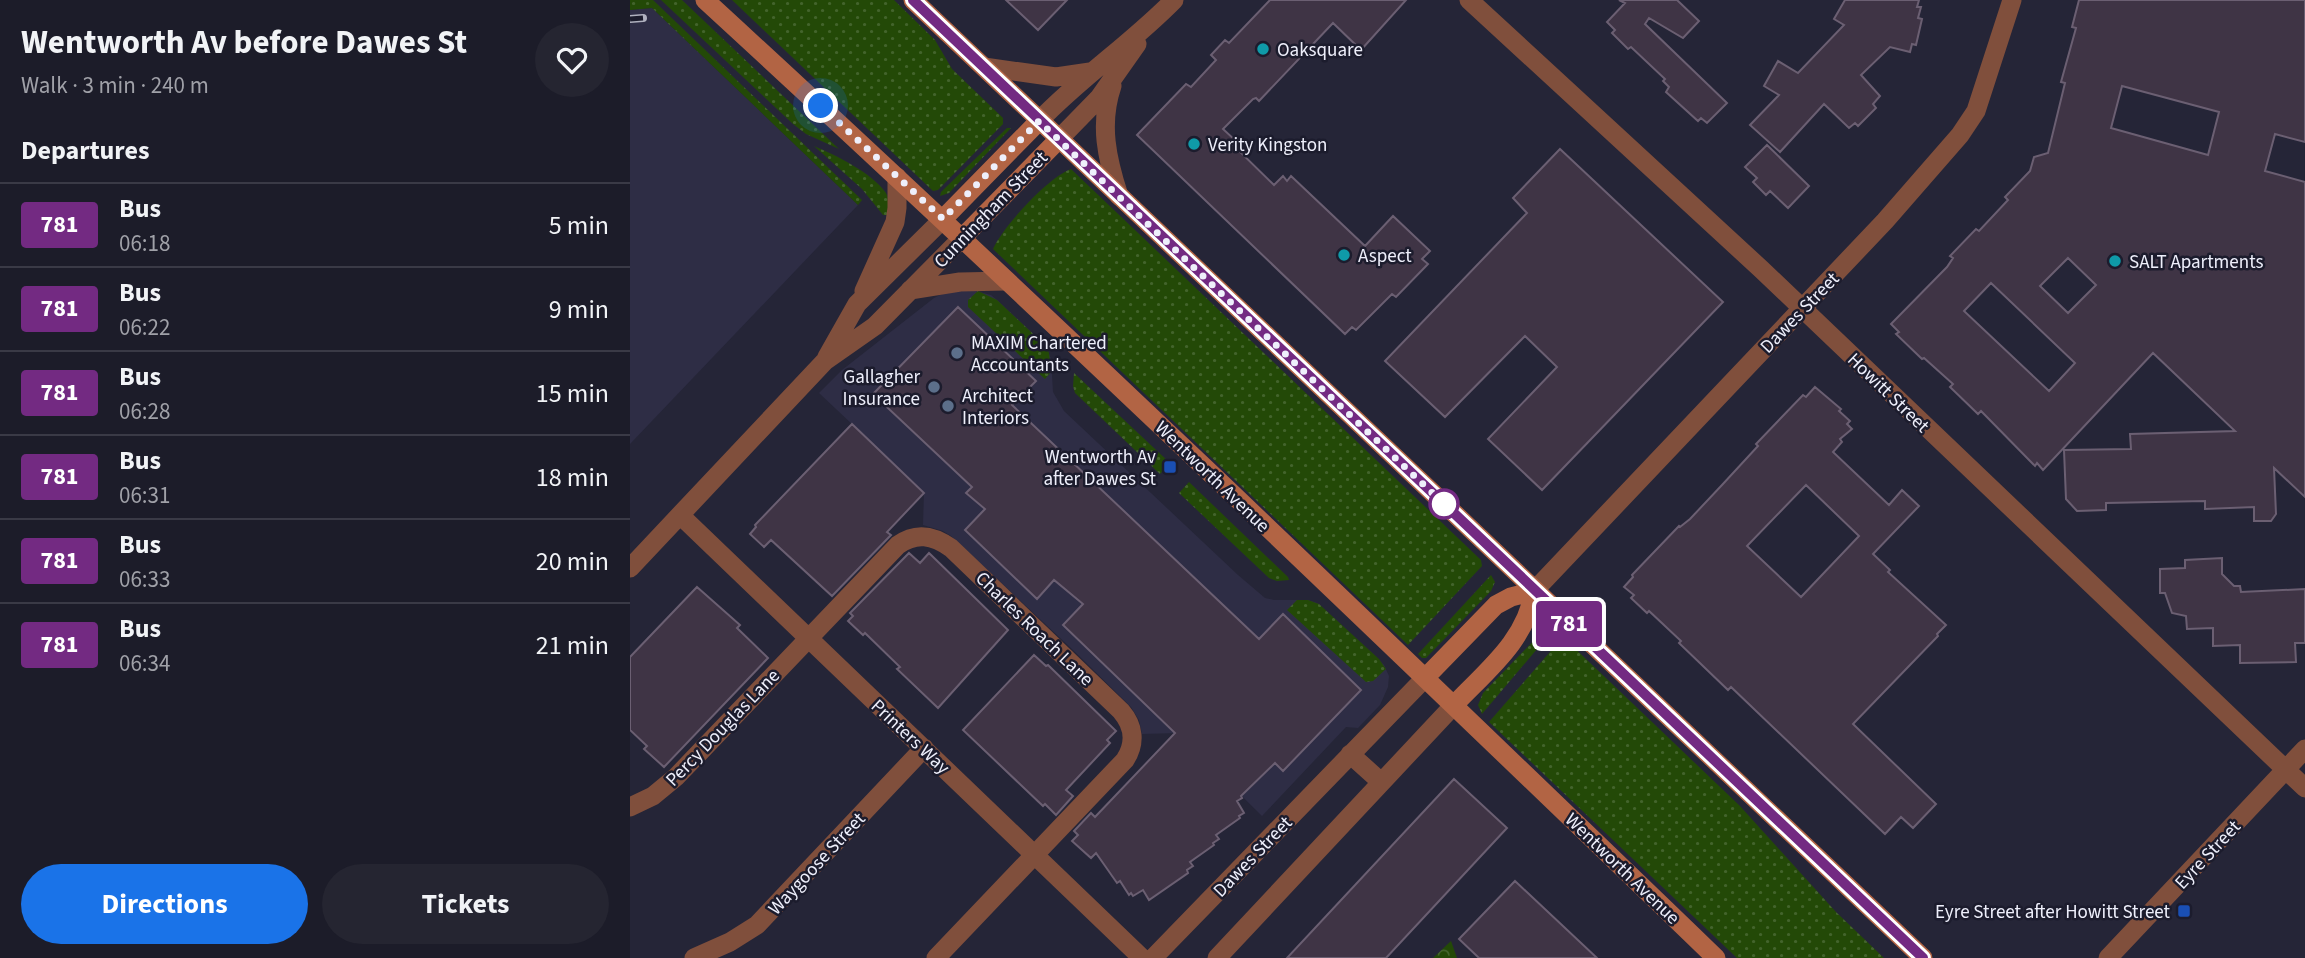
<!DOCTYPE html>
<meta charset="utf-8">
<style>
:root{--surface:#1c1c29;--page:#252531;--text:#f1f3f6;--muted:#a0a1a8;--line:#3a3a46;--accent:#1a73e8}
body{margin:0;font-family:"Source Sans 3",sans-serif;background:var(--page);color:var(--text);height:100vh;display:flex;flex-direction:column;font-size:26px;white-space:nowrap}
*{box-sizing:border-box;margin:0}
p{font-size:23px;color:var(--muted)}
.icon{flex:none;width:38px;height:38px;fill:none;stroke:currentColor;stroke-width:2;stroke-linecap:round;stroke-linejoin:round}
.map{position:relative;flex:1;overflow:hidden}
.details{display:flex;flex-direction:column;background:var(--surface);width:630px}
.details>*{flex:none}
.badge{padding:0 14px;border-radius:5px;font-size:24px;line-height:46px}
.you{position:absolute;width:35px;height:35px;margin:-18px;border:5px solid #fff;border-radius:50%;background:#1a73e8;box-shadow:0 0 0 10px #1a73e833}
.map>.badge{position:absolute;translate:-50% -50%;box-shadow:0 0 0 4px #fff}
h2{padding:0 21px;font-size:26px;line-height:63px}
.round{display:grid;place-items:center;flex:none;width:74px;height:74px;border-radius:37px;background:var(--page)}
.overview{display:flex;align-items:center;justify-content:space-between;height:119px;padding:0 21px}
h1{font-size:33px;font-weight:700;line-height:52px}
.primary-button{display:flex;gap:14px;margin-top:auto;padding:14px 21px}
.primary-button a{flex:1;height:80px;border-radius:42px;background:var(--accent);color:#fff;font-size:28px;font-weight:700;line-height:80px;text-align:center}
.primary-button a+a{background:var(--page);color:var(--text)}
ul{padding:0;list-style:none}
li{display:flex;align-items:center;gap:21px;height:84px;padding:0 21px;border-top:2px solid var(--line)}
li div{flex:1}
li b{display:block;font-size:26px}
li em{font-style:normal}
li .badge{min-width:77px;font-weight:700;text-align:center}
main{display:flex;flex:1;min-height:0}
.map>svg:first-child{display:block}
</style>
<main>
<section class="details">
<div class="overview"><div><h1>Wentworth Av before Dawes St</h1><p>Walk · 3 min · 240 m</p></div><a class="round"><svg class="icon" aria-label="heart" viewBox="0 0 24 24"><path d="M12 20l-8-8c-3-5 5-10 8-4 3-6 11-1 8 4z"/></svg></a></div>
<h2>Departures</h2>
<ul>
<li><span class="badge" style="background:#732a82;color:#fff">781</span><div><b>Bus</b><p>06:18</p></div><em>5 min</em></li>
<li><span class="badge" style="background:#732a82;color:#fff">781</span><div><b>Bus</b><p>06:22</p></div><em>9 min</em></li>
<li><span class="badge" style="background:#732a82;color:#fff">781</span><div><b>Bus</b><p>06:28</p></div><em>15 min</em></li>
<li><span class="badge" style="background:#732a82;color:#fff">781</span><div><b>Bus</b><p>06:31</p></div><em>18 min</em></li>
<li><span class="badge" style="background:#732a82;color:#fff">781</span><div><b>Bus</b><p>06:33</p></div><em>20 min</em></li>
<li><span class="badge" style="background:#732a82;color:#fff">781</span><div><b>Bus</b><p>06:34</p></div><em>21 min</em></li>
</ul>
<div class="primary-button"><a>Directions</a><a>Tickets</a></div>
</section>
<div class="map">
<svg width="1675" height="958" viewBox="0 0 1675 958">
<defs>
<pattern id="grass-dots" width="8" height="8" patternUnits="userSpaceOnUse" patternTransform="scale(1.75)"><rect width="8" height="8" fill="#234907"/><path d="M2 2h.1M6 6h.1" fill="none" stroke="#43642c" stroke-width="1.8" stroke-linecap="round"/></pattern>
<pattern id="park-crowns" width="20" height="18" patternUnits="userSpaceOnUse" patternTransform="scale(1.75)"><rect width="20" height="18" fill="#234907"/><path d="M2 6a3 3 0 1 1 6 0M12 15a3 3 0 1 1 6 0" fill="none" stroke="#43642c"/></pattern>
</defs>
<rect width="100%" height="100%" fill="#252537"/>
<path fill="#2e2d45" d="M22,8L228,205L0,444V10Z
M342,290L361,295L367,300L416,346L421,359L423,392L434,411L608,575L635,598L644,600H678L687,603L754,665L759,676L758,687L750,705L728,728L716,727L632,816L548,733L512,734L509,720L501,707L443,650L321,536L313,531L293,525L294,492L189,393L212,370L304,298L314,293Z"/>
<path fill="url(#grass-dots)" d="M0,0H23L232,200L228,205L22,8L0,10Z
M31,0H52L209,149L176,134L163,124Z
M102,0H264L305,40L322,69L373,118V124L308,190L303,191Z
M377,128H381L319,193L310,196L311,192Z
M184,146C207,156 241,172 256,193C260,200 258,208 257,215H253L232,189Z
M441,169L851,560L852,566L778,645L363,249C373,227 417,178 441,169Z
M348,291L367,300L416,346L419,353L421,372L415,379L338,307V300Z
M444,373L540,463L530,474L445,393L443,386Z
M559,482L658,577L659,580L647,581L639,578L549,493Z
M861,575L865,582L861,591L796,658H792L788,654Z
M667,600H678L689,604L749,659L756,669L743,681L736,682L657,610Z
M920,627L924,629L852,714L848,705L853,693L915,629Z
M933,637L1110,806L1206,912L1254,958H1107L859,722Z"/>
<path fill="url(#park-crowns)" d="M821,941L827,958H803Z"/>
<path fill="#3f3445" stroke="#6b5f72" stroke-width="2" fill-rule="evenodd" d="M376,0H437L408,30Z
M640,0H776L731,50L703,23L629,101L626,98L623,99L593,129L606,141L603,145L644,185L653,176L657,181L661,176L735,246L763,216L800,251L792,259L798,264L766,297L762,294L726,330L722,327L715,334L507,135L556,84L561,87L586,60L581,55L595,40L599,43Z
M989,0H1047L1069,21L1053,38L1019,18L1015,24L1097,103L1077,123L1071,118L1068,121L1036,92L1039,87L1033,81L1035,79L1001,47L998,49L982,33L985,30L977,22L995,3Z
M1215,0H1289L1287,7H1291L1288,18L1292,19L1286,45L1282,44L1280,52L1260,47L1231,75L1250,96L1243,104L1246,108L1228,126L1225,123L1219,128L1194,104L1150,152L1120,125L1149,95L1134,86L1148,61L1168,73L1214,25L1204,19Z
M1449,0H1675V142L1645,134L1635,171L1675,182V497L1644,468L1646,514L1641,521H1624V507L1575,509V501L1476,503V510L1447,511L1436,499L1434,450L1501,449L1500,434L1605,431L1523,353L1413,470L1407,463L1405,466L1351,411L1348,414L1320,387L1323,384L1294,358L1292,359L1266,334L1269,332L1261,324L1317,267L1323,258L1320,256L1346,229L1349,231L1378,200L1375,197L1400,171L1404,157L1418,153L1435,83L1431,82L1446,28L1442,27ZM1492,86L1589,112L1578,155L1481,128ZM1438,258L1466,285L1438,313L1410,286ZM1361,283L1445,363L1419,391L1334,311Z
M1137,145L1179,186L1158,208L1140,191L1136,195L1123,182L1127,178L1115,167Z
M930,149L1093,302L912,490L858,439L927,367L895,336L815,417L755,361L897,213L883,198Z
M328,307L406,381L382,405L629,639L653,614L731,690L653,771L645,763L611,796L612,798L607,801L614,813L609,816L610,818L586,835L589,839L583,843L584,845L560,862L563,866L557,870L558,873L519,900L513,890L503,896L501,893L499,895L490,881L487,883L466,853L461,858L442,841L448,835L444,831L461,813L465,817L545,733L433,625L453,604L424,580L407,599L335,530L355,509L336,493L342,487L243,394Z
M1185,387L1211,409L1209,411L1220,421L1217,424L1222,429L1210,439L1212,442L1203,452L1259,505L1272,490L1289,506L1243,554L1260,570L1258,572L1316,625L1307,634L1308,636L1223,724L1306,804L1283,828L1271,817L1255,834L1101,687L1098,690L1049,643L1051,641L1019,611L1017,613L1001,598L1004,595L994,587L1003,577L1002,575L1049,526L1050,527L1060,519L1092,485L1128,446L1126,444L1173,395L1176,397ZM1176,485L1229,536L1171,597L1117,546Z
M222,424L294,493L257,532L261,535L202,596L141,540L134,547L120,534L126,527L125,525Z
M279,553L290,563L299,553L378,630L308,708L267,669L270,667L235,633L233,635L218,621L223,616L220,613Z
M1592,558V574L1604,586H1610L1611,592L1675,589V643H1665L1666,662L1610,663V645L1583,646V628L1557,629L1556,616L1542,613L1535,593H1530V569L1555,568V560Z
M67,587L110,625L107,628L138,658L34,767L14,749L17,746L0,730V657Z
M404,655L416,666L418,665L486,731L477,740L480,743L436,790L443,796L426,815L415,804L413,806L333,730Z
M824,779L877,828L756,958H657Z
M885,881L967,958H849L829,939Z"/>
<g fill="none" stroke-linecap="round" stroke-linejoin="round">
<path stroke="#804f3c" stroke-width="19" d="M839,0L1131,269L1675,788
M354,67L426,77L460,72
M482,86C469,124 477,159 489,196
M409,121C451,77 502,43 544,0
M429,139L469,98L507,44
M280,290L330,282L376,281
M234,291L265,222L267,208V177
M197,357L227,304L313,219
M50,515L512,958
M0,568L195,361L245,326L331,239
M904,591L1255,221L1330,135L1346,111L1382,0
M720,754L751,782
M0,807L23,796L46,777L268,545C286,532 303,535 321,548L491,711C504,726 506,743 495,760L306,958
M64,958L100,942L127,925L294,748
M523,958L795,678
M587,958L824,705
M1478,958L1675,749"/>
<path stroke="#b26444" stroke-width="19" d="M75,0C417,314 752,636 1086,958
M283,0L1293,958
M313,219L409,121
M331,239L429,139
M795,678L866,605L881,597L904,591C896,641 857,670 824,705"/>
<g stroke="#b0b1bf" stroke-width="8">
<path id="rail" d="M0,19L13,18"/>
</g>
<use href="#rail" stroke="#1c1c2d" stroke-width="5" stroke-dasharray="16" stroke-linecap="butt"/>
</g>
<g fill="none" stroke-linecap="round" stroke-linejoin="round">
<g stroke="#fff" stroke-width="16">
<path id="line" d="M283,0L1293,958"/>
</g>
<use href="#line" stroke="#732a82" stroke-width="10"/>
<path stroke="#eeeffb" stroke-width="7" stroke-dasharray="0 12.6" d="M191,106L313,219L409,121L814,504"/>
</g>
<g fill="#0f9aa8" stroke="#1c1c2d" stroke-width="2.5">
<circle cx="633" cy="49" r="7"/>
<circle cx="564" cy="144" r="7"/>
<circle cx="714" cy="255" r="7"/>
<circle cx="1485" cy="261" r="7"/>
</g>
<g fill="#5c6f8a" stroke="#1c1c2d" stroke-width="2.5">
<circle cx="327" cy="353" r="7"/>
<circle cx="304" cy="387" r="7"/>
<circle cx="318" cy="406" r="7"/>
</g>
<g fill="#1a4fb4" stroke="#1c1c2d" stroke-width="2.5">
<rect x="533" y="460" width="14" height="14" rx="3.5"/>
<rect x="1547" y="904" width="14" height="14" rx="3.5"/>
</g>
<circle fill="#fff" stroke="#732a82" stroke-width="3.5" cx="814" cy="504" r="14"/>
<g text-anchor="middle" stroke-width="5" stroke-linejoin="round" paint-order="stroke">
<g font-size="19" fill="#eeeffb" stroke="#1c1c2d" text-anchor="start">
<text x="647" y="56">Oaksquare</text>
<text x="578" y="151">Verity Kingston</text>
<text x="728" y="262">Aspect</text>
<text x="1499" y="268">SALT Apartments</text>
<text x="341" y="349">MAXIM Chartered<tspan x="341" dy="22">Accountants</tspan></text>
<text x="290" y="383" text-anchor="end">Gallagher<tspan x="290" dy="22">Insurance</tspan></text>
<text x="332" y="402">Architect<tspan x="332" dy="22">Interiors</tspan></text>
<text x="526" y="463" text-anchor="end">Wentworth Av<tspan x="526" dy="22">after Dawes St</tspan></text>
<text x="1540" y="918" text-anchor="end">Eyre Street after Howitt Street</text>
</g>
<g font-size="19" fill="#eeeffb" stroke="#1c1c2d">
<text transform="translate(360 209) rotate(-46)" y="7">Cunningham Street</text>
<text transform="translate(1169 312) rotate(-46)" y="7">Dawes Street</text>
<text transform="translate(1259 392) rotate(44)" y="7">Howitt Street</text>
<text transform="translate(583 476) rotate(44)" y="7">Wentworth Avenue</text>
<text transform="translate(405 628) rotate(44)" y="7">Charles Roach Lane</text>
<text transform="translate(92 727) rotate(-46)" y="7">Percy Douglas Lane</text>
<text transform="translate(281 736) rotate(43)" y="7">Printers Way</text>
<text transform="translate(1577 854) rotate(-47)" y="7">Eyre Street</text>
<text transform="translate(622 856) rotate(-46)" y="7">Dawes Street</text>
<text transform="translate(186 863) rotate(-47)" y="7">Waygoose Street</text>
<text transform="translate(993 868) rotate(44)" y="7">Wentworth Avenue</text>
</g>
</g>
</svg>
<div class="you" style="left:191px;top:106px"></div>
<b class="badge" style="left:939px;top:624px;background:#732a82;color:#fff">781</b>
</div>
</main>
